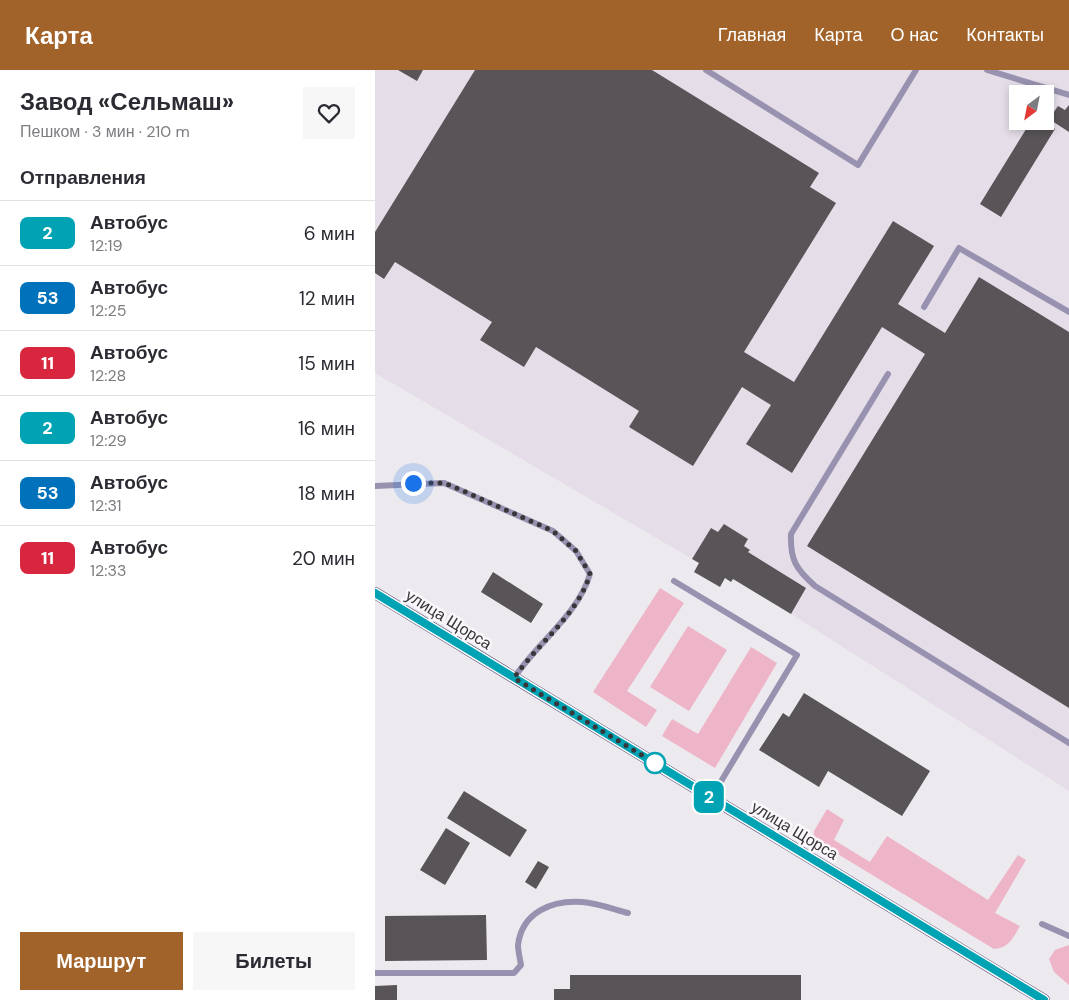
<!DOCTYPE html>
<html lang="ru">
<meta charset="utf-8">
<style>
:root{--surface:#fff;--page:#f7f7f7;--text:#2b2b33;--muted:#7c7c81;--line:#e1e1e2;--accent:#a2632a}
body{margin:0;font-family:"DM Sans",sans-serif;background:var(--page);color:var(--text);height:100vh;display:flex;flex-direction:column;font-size:19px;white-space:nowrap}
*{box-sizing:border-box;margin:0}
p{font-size:16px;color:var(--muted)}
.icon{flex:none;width:28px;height:28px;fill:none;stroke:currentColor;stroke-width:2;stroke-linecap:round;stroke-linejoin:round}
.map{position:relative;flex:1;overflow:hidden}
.side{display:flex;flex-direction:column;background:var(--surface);width:375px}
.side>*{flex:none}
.badge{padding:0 10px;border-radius:8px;font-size:18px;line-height:32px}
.needle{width:32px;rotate:212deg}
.fabs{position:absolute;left:634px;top:15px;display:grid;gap:10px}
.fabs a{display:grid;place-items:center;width:45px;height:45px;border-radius:0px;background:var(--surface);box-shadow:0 2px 8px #0003;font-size:25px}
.you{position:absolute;width:25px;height:25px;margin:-12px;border:4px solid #fff;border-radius:50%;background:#1a73e8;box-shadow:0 0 0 8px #1a73e833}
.map>.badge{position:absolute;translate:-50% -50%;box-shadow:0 0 0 2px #fff}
h2{padding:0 20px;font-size:19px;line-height:45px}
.round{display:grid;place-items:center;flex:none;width:52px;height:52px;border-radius:0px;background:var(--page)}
.overview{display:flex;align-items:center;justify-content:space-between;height:85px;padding:0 20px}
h1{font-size:24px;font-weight:700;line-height:38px}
.button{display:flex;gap:10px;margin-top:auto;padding:10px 20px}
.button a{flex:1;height:58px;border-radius:0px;background:var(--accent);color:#fff;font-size:20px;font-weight:700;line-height:58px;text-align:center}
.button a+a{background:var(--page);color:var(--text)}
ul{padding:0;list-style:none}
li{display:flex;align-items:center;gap:15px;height:65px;padding:0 20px;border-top:1px solid var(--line)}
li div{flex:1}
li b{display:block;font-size:19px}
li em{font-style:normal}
li .badge{min-width:55px;font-weight:700;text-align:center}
header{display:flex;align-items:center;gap:30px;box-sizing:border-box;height:70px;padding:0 25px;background:var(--accent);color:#fff}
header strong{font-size:24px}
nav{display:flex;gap:28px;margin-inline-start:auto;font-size:18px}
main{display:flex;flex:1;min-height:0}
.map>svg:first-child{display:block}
</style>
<header>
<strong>Карта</strong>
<nav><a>Главная</a><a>Карта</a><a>О нас</a><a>Контакты</a></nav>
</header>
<main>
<section class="side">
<div class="overview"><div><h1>Завод «Сельмаш»</h1><p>Пешком · 3 мин · 210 m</p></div><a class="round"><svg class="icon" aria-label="heart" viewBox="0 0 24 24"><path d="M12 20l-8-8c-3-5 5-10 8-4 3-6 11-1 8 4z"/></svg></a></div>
<h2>Отправления</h2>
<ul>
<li><span class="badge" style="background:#00a3b4;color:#fff">2</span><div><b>Автобус</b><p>12:19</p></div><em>6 мин</em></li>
<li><span class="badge" style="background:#0072bc;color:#fff">53</span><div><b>Автобус</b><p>12:25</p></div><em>12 мин</em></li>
<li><span class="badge" style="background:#d7263d;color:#fff">11</span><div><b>Автобус</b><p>12:28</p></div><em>15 мин</em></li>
<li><span class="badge" style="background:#00a3b4;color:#fff">2</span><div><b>Автобус</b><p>12:29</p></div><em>16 мин</em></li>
<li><span class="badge" style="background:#0072bc;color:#fff">53</span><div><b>Автобус</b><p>12:31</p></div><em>18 мин</em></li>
<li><span class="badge" style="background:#d7263d;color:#fff">11</span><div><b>Автобус</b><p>12:33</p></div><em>20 мин</em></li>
</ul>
<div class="button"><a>Маршрут</a><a>Билеты</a></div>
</section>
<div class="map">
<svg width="694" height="930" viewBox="0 0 694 930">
<rect width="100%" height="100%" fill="#edeaef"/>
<path fill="#e5dee9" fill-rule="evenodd" d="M0,0H694V721L416,544L431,518L373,482L374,480L369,476L373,469L349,454L343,462L336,458L317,489L0,303ZM642,24H670V51H642Z"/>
<path fill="#eeb4c8" d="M285,518L309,533L252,621L282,640L271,657L218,622Z
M313,556L352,580L314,641L275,617Z
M376,577L402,593L340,698L287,666L297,649L323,664Z
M452,739L469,750L459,770L495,792L512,766L613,830L643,785L651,790L620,843L645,856C638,868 634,878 619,879L438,769L439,761Z
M694,875V915L679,902L674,889L680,880Z"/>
<path fill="#595457" d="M23,0H48L42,11Z
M100,0H277L444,103L435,117L461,133L369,282L419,312L518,151L559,176L523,234L570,263L604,207L694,262V638L432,476L550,284L507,257L417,403L371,374L396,335L367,317L318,396L254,357L264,341L161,277L149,297L105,270L117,252L20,192L9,209L0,203V162Z
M694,35V62L674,49L683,36L690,40Z
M656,51H668L680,59L626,147L605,134Z
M349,454L373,469L369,476L375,480L373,482L431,518L416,544L358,509L356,512L350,508L345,517L319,502L324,493L317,489L336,458L343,462Z
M118,502L168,534L156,553L106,522Z
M429,623L555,701L527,746L453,701L444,717L384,680L408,643L414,647Z
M89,721L152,760L135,787L72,748Z
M71,758L95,773L70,815L45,800Z
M163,791L174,797L161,819L150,812Z
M111,845L112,890L10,891V846Z
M195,905H426V930H179V919H195Z
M22,915V930H0V916Z"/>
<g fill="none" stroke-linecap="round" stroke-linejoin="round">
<path stroke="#9892b0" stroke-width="6" d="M331,0L483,95L541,0
M612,0L694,25
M549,237L584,178L694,242
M513,304L416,464C415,490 421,499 440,516L694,673
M0,416L69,413L178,461L201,481L215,504C203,545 162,573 139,608
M299,511L422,585L336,728
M667,854L694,866
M0,903H139L146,895C145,889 143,881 143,875C147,842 177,830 207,832C222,833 238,839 253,843"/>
<path stroke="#55487b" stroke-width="12" d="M0,523L669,930"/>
</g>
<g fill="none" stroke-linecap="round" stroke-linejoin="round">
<g stroke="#fff" stroke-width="11">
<path id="line" d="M0,523L669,930"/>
</g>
<use href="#line" stroke="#00a3b4" stroke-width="8"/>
<path stroke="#383638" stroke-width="5" stroke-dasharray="0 9" d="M38,413H69L84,419L178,461L201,481L215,504C203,545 162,574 139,608L280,693"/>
</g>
<circle fill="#fff" stroke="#00a3b4" stroke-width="2.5" cx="280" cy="693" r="10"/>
<g text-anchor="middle" stroke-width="5" stroke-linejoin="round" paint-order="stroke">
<g font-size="16" fill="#383638" stroke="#fbf7fc">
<text transform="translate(74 549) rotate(32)" y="6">улица Щорса</text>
<text transform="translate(420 760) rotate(31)" y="6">улица Щорса</text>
</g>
</g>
</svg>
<div class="fabs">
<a><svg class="needle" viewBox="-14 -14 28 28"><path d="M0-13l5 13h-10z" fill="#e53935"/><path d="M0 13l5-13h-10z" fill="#7c7c81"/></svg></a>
</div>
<div class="you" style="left:38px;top:413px"></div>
<b class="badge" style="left:334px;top:727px;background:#00a3b4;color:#fff">2</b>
</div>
</main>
